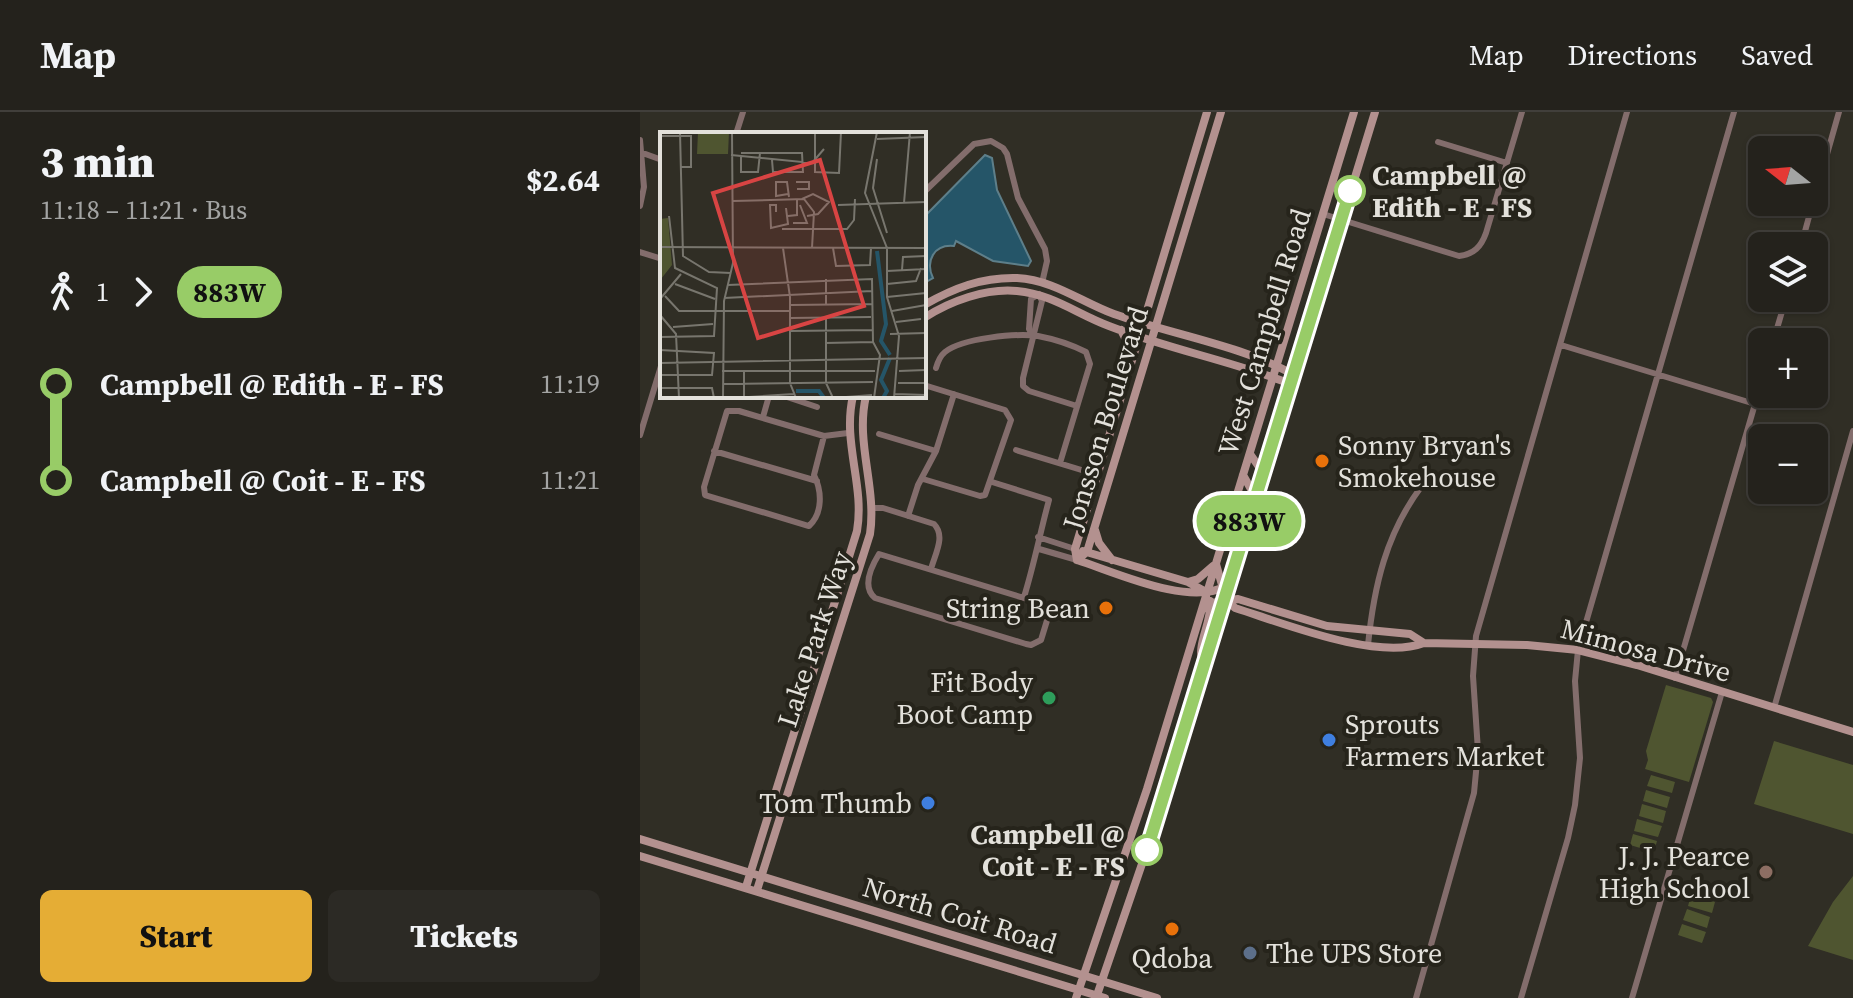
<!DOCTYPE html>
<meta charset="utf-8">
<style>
:root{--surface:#24221c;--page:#2c2a25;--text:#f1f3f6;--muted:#a3a4a3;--line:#413f3b;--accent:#e5ad35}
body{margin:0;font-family:"Source Serif 4",serif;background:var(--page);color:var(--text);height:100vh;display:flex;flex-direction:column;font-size:30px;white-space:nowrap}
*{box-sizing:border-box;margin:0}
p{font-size:26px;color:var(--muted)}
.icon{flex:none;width:44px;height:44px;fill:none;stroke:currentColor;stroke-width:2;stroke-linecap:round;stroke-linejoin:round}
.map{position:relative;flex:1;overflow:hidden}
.panel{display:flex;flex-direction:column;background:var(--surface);width:640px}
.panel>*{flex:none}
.badge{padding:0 16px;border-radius:26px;font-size:28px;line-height:52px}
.needle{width:52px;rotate:287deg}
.buttons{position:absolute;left:1108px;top:24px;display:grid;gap:16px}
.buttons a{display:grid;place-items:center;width:80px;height:80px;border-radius:12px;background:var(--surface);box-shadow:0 2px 6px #0004,0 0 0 2px var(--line);font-size:40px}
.map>.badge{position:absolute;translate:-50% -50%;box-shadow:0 0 0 4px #fff}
.legs{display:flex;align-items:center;gap:12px;height:88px;padding:0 40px;font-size:26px}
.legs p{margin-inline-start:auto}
.overview{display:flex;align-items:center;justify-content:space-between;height:136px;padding:0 40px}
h1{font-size:44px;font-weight:800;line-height:60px}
.action{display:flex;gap:16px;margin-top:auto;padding:16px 40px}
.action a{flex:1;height:92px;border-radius:12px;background:var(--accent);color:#111;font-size:32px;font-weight:800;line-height:92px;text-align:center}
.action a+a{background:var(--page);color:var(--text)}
ul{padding:0 40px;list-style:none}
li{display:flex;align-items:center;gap:28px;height:96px;font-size:30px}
li i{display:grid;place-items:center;width:12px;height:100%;margin:0 10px;background:currentColor}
li i::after{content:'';width:20px;height:20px;margin:-10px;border:6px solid;border-radius:50%;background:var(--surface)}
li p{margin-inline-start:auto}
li:first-child i{background:linear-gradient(#0000 50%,currentColor 0)}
li:last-child i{background:linear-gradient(currentColor 50%,#0000 0)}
header{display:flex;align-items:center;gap:48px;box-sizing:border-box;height:112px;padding:0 40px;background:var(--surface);border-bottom:2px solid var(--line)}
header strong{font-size:38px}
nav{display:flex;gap:44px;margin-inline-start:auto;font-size:28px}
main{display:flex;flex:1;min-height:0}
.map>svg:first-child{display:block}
</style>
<header>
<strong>Map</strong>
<nav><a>Map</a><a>Directions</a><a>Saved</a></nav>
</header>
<main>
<section class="panel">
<div class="overview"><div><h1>3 min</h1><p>11:18 – 11:21 · Bus</p></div><b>$2.64</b></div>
<div class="legs"><svg class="icon" aria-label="walk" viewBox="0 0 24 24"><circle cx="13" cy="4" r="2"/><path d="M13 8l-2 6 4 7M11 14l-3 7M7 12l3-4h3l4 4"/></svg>1<svg class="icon" aria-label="forward" viewBox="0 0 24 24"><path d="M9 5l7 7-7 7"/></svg><b class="badge" style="background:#98cc67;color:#111">883W</b></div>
<ul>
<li><i style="color:#98cc67"></i><b>Campbell @ Edith - E - FS</b><p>11:19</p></li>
<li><i style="color:#98cc67"></i><b>Campbell @ Coit - E - FS</b><p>11:21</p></li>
</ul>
<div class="action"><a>Start</a><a>Tickets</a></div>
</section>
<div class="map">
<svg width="1213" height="886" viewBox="0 0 1213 886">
<rect width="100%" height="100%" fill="#302e25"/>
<path fill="#4f5530" d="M1026,573L1071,586L1073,590L1049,670L1005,657L1008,648L1006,639Z
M1134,629L1213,653V722L1114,692Z
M1011,663L1035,670L1032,681L1007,674Z
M1006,678L1030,685L1027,696L1003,689Z
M1002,692L1026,699L1023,711L999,704Z
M997,707L1022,714L1018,725L994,719Z
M993,722L1017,729L1014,740L990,733Z
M1213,764V848L1168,834L1193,790Z
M1051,783L1075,790L1072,801L1048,794Z
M1047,797L1070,805L1067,816L1043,808Z
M1042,812L1066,820L1062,831L1038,823Z"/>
<path fill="#255568" stroke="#5e7f8a" stroke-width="2" d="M345,43L352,46L357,78L391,149L388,154L353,149L316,129L314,134C294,132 285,149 293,166L284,171V105Z"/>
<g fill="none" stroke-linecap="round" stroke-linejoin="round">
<path stroke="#836d6c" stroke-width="6" d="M96,22L103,0
M0,28L4,75L0,94
M798,30L867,51
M0,40L22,48
M284,80L334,32L351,29L363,36L367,42L378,86L405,137L407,149L402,171
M1174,88L1199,0
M683,102L819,144C834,142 841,135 846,121L882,0
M1161,134L1173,90
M0,140L22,147
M399,183L402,189L383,266V274L389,279L437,294
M393,224L389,217L391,187L399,182
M1133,230L1146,186
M921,233L1115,292
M296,256C298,249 300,244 305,240C322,226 377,221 398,224C414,227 432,233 446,240L450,252L420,351
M144,284L177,295
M123,305L129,284
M239,322L296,339
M0,323L22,251
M184,324L174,363C182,379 183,401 169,414L65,383L64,375L87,299H99L184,324L208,321
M376,338L458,363
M74,339L177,369
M283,367L340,384L345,383L371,308L365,298L284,273
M352,370L409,388C400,421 394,453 384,485
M232,396H243L294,412C306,424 295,442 291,457
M268,404L278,373L296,339L314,282
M398,425L435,437
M399,437L437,448
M239,442L404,492L409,502L401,528L391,533L386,532L235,486C222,475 231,455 239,442Z
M728,533C734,474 746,422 781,375
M1035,566L1122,268
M1134,596L1213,319
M776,886L834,681L838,639L833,564L836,524L987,0
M881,886L928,726L935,693L940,646L935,569L938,538L1094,0
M992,886L1082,580"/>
<path stroke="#b3918f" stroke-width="8" d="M284,193C314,176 342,165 377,166C414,168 441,190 474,202C530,222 604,234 654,263
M284,206C310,189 346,176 377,179C412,182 437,202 469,214C528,237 592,249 651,272
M481,218L494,244
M610,342L624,362
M603,363L616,386
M455,418L459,431L472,448
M443,439L548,470L566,480
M437,448L447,440L581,0
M437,448L435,437L567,0
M437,448C475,460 549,495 586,474
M576,452L586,487L595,496C643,511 736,549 784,531L887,533L938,538L997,553L1213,620
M548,470L558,467L573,454
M563,497L571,491L598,487L687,514L770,522L784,531
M564,556C554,532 573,512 570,489
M0,727L517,886
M0,744L465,886
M106,775L217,419C225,373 202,331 213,284
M117,778L230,422C237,375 215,331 226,284
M436,886L507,677L714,0
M456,886L528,676L735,0"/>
</g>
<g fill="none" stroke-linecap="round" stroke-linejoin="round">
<g stroke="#fff" stroke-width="18">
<path id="line-1" d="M507,738L710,79"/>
</g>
<use href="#line-1" stroke="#98cc67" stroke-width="12"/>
</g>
<g fill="#fff" stroke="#98cc67" stroke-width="4">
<circle cx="710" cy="79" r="14"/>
<circle cx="507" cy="738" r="14"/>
</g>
<g fill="#e8710a" stroke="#26241b" stroke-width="3">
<circle cx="682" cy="349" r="8"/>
<circle cx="466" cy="496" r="8"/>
<circle cx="532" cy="817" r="8"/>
</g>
<circle fill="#2e9e5b" stroke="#26241b" stroke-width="3" cx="409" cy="586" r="8"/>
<g fill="#3f7fe0" stroke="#26241b" stroke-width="3">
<circle cx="689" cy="628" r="8"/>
<circle cx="288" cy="691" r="8"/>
</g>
<circle fill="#8d6e63" stroke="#26241b" stroke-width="3" cx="1126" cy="760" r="8"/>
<circle fill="#5c6f8a" stroke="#26241b" stroke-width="3" cx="610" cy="841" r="8"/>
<g text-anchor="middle" stroke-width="8" stroke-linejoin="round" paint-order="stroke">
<g font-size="28" font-weight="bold" fill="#e3e1db" stroke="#26241b" text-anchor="start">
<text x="732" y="73">Campbell @<tspan x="732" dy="32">Edith - E - FS</tspan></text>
<text x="485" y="732" text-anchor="end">Campbell @<tspan x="485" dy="32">Coit - E - FS</tspan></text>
</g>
<g font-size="28" fill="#e3e1db" stroke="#26241b">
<text transform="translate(624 220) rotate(-73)" y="10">West Campbell Road</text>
<text transform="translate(465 306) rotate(-73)" y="10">Jonsson Boulevard</text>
<text transform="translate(174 527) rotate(-72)" y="10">Lake Park Way</text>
<text transform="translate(1006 538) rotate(15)" y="10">Mimosa Drive</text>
<text transform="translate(320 803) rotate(17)" y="10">North Coit Road</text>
</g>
<g font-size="28" fill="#e3e1db" stroke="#26241b" text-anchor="end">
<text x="698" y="343" text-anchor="start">Sonny Bryan's<tspan x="698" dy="32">Smokehouse</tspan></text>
<text x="450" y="506">String Bean</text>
<text x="393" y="580">Fit Body<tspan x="393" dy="32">Boot Camp</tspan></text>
<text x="705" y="622" text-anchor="start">Sprouts<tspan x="705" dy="32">Farmers Market</tspan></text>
<text x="272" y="701">Tom Thumb</text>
<text x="1110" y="754">J. J. Pearce<tspan x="1110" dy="32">High School</tspan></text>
<text x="626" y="851" text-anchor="start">The UPS Store</text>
<text x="532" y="856" text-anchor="middle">Qdoba</text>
</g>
</g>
<g transform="translate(20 20)">
<rect width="266" height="266" fill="#302e25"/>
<path d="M38,0H69L68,22H37ZM8,86L12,133L1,147L0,87Z" fill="#4f5530"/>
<path fill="none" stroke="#255568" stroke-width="4" d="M217,119L226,192L221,209L230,223M136,259H159L164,266M223,266L227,259L221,248L230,226"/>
<path fill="none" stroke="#78766e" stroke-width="2" d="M20,0L23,124L49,140L71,141M155,0V40L179,41L181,0M217,0L205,61L227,116M0,4H31V35H20M217,7L266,5M81,21H142L143,40H113L112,28M71,23L152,31L164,17M81,24V40H98L100,21M217,27L213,56L227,101M136,50H149V57H137M128,62L116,64V50H127L129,65M142,67L153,62L169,70L158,82L147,84M73,69L144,67L154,80L152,116M244,71L250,0M178,73L266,70M116,80V73H110L111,96L128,92L126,76M128,84L137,83V68M133,91H147L140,73M122,97H187L194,88L195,67M0,115L266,116M123,116L130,165V251L136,266M173,116L176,134L210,133L211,116M227,116V165L239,204L234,266M242,138L243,125L266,124M227,139L266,137M166,147V173M15,152L55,167M227,152L256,149L261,136M68,153L212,147L213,210L220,223L214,266M5,164L19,179H130M227,165L266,161M64,166L212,159M0,167L21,142M131,173L212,172M232,179L266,173M0,183L16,202L19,266M166,185V251L173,266L212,263M130,186L211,185M236,190L261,187M13,195L53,192M130,199L213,198M230,202L266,201M0,205L54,204L57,156L15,136L9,84M165,211L213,210M0,218L54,221L52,243H0M0,231L266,226M62,239H215M239,239L266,238M238,251H266M64,252L213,250M0,256H52L54,266M235,262L266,263M63,266L64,169L73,131L72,0M73,266L134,262M84,266V240"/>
<path fill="#d84443" fill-opacity="0.15" stroke="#d84443" stroke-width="4" d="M160,28L204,174L98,206L53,61Z"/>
<rect width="266" height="266" fill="none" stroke="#e3e1db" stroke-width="4"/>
</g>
</svg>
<div class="buttons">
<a><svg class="needle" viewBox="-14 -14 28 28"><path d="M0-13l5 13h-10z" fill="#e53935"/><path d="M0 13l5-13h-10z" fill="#a3a4a3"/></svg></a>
<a><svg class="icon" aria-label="layers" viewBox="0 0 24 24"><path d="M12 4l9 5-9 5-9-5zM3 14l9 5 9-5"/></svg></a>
<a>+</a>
<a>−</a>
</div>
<b class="badge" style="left:609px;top:409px;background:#98cc67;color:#111">883W</b>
</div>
</main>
